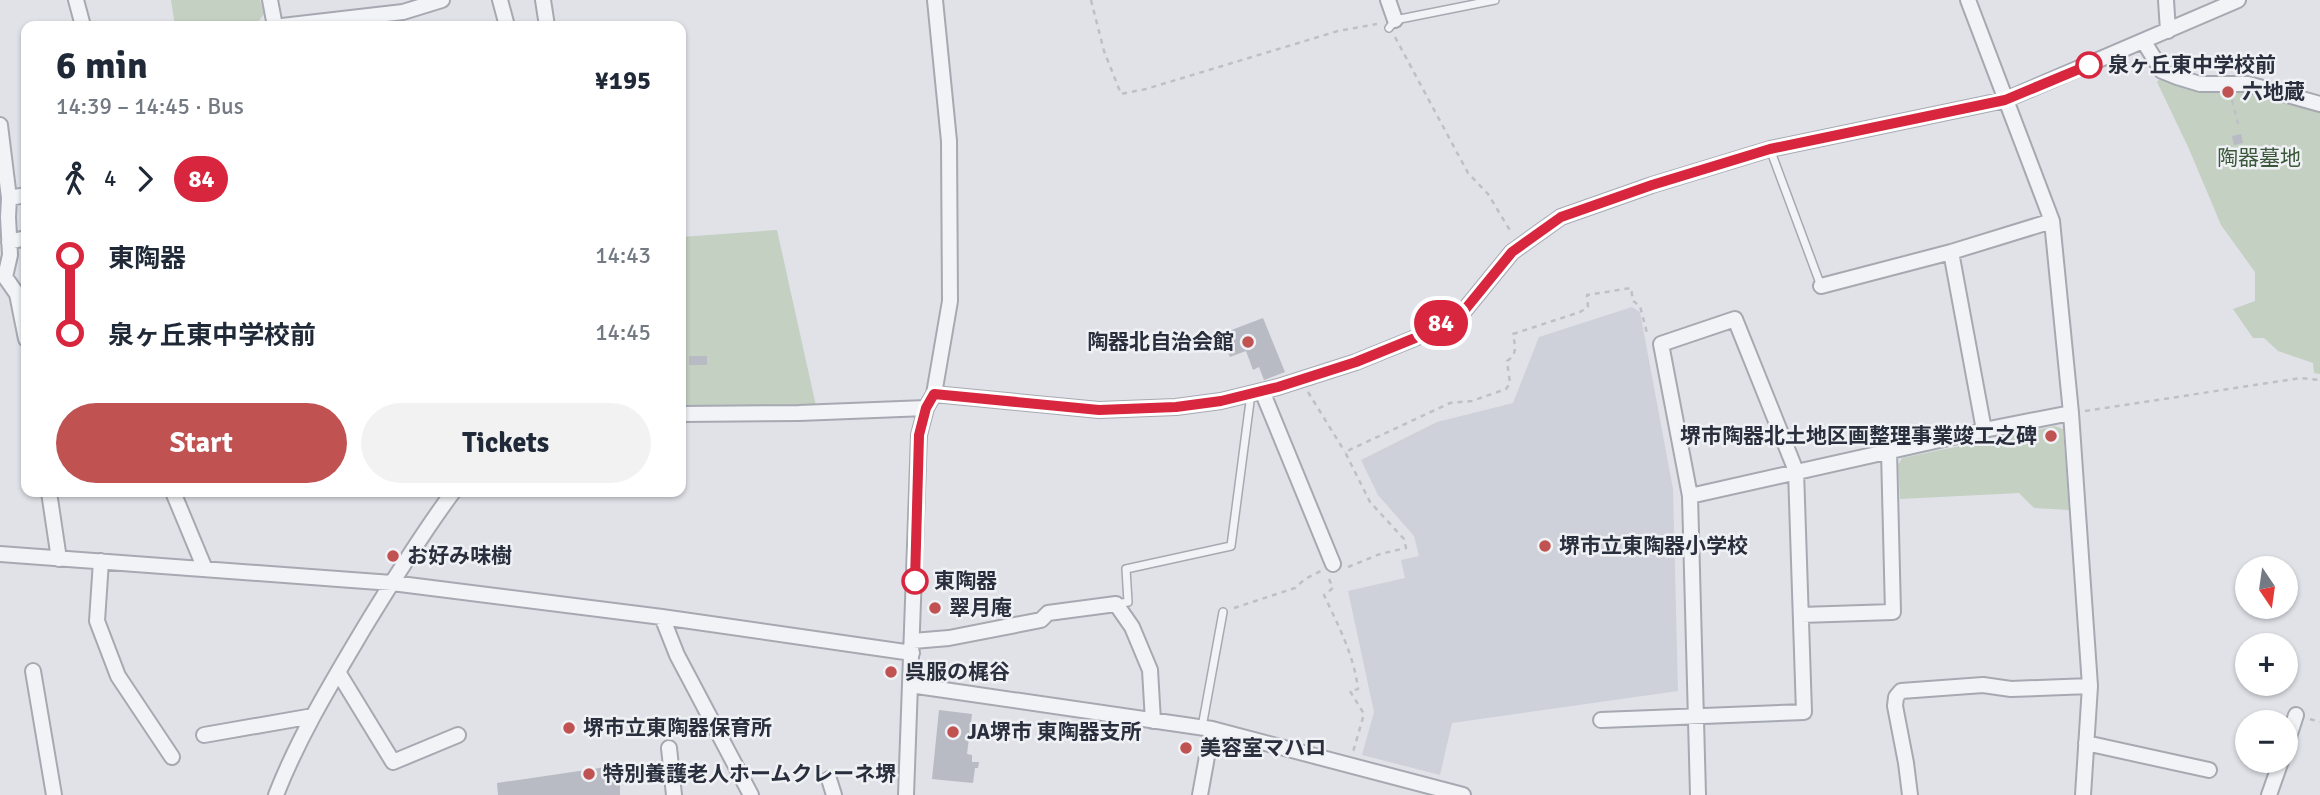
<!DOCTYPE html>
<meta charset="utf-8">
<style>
:root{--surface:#fff;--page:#f2f2f3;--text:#1f2937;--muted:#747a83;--accent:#c05252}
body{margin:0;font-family:Signika,"Noto Sans JP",sans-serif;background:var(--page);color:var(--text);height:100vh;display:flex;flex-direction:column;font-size:26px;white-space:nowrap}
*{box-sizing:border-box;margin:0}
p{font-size:23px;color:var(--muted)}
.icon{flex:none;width:38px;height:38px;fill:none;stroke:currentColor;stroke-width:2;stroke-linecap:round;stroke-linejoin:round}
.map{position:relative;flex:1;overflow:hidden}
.drawer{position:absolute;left:21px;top:21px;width:665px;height:476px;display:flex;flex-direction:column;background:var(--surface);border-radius:14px;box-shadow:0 2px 5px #0004}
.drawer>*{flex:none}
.badge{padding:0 14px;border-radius:23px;font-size:24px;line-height:46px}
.needle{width:46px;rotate:167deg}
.tools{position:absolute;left:2235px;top:556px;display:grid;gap:14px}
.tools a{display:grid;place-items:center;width:63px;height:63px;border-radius:50%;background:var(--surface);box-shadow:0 2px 5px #0004;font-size:35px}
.map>.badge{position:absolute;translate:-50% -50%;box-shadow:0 0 0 4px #fff}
.legs{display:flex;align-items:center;gap:10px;height:77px;padding:0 35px;font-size:23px}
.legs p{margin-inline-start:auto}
.overview{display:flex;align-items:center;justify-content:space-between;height:119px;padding:0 35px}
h1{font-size:38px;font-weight:700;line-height:52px}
.action{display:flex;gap:14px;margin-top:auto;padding:14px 35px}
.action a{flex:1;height:80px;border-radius:42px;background:var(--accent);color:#fff;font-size:28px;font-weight:700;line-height:80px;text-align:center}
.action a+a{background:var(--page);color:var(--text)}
ul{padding:0 35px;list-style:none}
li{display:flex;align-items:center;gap:24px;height:77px;font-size:26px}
li i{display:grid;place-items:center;width:10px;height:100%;margin:0 9px;background:currentColor}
li i::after{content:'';width:18px;height:18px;margin:-9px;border:5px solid;border-radius:50%;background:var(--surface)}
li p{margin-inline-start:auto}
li:first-child i{background:linear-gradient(#0000 50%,currentColor 0)}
li:last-child i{background:linear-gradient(currentColor 50%,#0000 0)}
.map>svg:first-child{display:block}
</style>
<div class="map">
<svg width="2320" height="795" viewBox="0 0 2320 795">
<rect width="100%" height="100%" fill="#e0e2e8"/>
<path fill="#ced1d9" d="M1632,307L1640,312L1673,489L1678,691L1452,723L1440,775L1362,755L1374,712L1348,591L1405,578L1401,560L1419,556L1414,536L1378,495L1361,460L1437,422L1513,403L1539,337Z"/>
<path fill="#c4d0c2" d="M171,0H260L264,14L258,22L229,26H175Z
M2161,77L2241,88L2320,113V374L2314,373L2313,363L2278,351L2264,338H2253L2233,309L2255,301V272L2221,225L2189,149L2157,82Z
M777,230L816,406L681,407V237Z
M2055,426L2063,429L2069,510L2034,508L2019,493L1900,499L1898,465L1902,458Z"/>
<path fill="#b8bbc4" d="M2241,134L2243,143L2234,145L2232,136Z
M1263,318L1285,372L1264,380L1259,367L1253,370L1246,351L1230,357L1221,334Z
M689,356H707V365H689Z
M939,710L972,714L967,754L972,755V762H979L978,768H975L973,783L932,779Z
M620,765V795H498L497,783Z"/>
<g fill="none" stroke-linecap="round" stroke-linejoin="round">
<g stroke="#a6a9b1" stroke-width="10">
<path id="service" d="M1389,28L1395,20L1495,0
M1770,149L1821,286
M1116,604L1128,602L1126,569L1231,546L1251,394
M1202,727L1223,612"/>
</g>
<g stroke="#a6a9b1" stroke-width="18">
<path id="minor" d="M76,0L83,26
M270,0L275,26
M500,0L507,26
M543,0L547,26
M1388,0L1395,20
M1968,0L2052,221L2071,413L2090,686L2083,795
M2166,0L2168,31
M282,26L403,12L442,0
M2144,42L2162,71L2177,77L2200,84H2248L2320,104
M0,125L9,198L8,217L10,255L5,277L17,294L26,339
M9,198L26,195
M9,242L26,238
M1951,252L1984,430
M1821,286L1951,252L2052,221
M1262,391L1333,564
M934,394L1099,410L1176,407L1221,401L1278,387L1356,362L1415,338L1463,312L1512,252L1561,217L1652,185L1770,149L2005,100L2238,0
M681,414L799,413L926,408
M49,492L59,559
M173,492L205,569
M0,554L392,583L662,617L912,653
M101,561L97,621L118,676L172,757
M1801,615L1893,612L1889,451
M662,617L677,655L751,795
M913,641L949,638L1041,620L1048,613L1116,604L1132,627L1150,670L1153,721
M33,671L54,795
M338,672L393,762L458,735
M910,685L1212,729L1463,795
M1601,720L1804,712L1796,471L1735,319L1661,344L1690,496
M204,735L313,716
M2086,743L2209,770
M2286,746L2296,715
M669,748L674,795
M829,779L834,795
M276,795C299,736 332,682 364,628C392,582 421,535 453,492
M906,795L919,435L926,408L934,394L950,301L949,141L935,0
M1200,795L1212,729
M1698,795L1690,496L1984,430L2071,413
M1910,795L1906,763L1895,706L1896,697L1901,691L1983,685L2011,689L2090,686
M2269,795L2281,761"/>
</g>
<path stroke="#bec0c6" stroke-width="2.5" stroke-dasharray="5 5" stroke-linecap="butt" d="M1091,0L1104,51L1121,94L1146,89L1338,31L1377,24
M1395,37L1468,173L1488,194L1511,232
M2232,100L2238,124
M1308,392L1345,452
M2085,411L2301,378L2320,380
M1348,567L1380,554L1406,548L1404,539L1370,502L1345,452L1450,403L1472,401L1506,389L1510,383L1507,361C1518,354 1515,346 1513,334L1580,312L1588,307L1587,295L1631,288L1633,301L1640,306L1647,333
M1329,579L1333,588L1324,595C1338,625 1354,655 1358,689L1350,691L1364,714L1353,752
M1234,608L1295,588L1305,579L1321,571
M2310,719L2320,722"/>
<use href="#service" stroke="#f2f3f6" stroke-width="7"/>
<use href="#minor" stroke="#f2f3f6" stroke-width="14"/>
</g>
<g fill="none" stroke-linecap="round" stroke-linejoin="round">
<g stroke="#fff" stroke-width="16">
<path id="line-1" d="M915,581L919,435L926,408L934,394L1099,410L1176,407L1221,401L1278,387L1356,362L1415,338L1463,312L1512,252L1561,217L1652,185L1770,149L2005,100L2089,65"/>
</g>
<use href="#line-1" stroke="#d7263d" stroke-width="10"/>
</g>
<g fill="#fff" stroke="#d7263d" stroke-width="3.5">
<circle cx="2089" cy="65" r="12"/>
<circle cx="915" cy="581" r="12"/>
</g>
<g fill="#c05252" stroke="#eff1f5" stroke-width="2.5">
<circle cx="2228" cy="92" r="7"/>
<circle cx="1248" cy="342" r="7"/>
<circle cx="2051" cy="436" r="7"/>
<circle cx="1545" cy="546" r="7"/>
<circle cx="393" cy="556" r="7"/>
<circle cx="935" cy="608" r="7"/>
<circle cx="891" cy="672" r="7"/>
<circle cx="569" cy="728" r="7"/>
<circle cx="953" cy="732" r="7"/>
<circle cx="1186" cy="748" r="7"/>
<circle cx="589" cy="774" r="7"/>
</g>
<g text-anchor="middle" stroke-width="5" stroke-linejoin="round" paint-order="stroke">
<g font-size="21" font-weight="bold" fill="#2a2f3d" stroke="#eff1f5" text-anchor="start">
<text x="2108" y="72">泉ヶ丘東中学校前</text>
<text x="934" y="588">東陶器</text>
</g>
<g font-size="21" font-weight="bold" fill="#2a2f3d" stroke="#eff1f5" text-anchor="start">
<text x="2242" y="99">六地蔵</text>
<text x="1234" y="349" text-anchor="end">陶器北自治会館</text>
<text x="2037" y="443" text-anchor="end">堺市陶器北土地区画整理事業竣工之碑</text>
<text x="1559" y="553">堺市立東陶器小学校</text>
<text x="407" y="563">お好み味樹</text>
<text x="949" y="615">翠月庵</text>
<text x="905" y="679">呉服の梶谷</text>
<text x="583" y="735">堺市立東陶器保育所</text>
<text x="967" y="739">JA堺市 東陶器支所</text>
<text x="1200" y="755">美容室マハロ</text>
<text x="603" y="781">特別養護老人ホームクレーネ堺</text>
</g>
<g font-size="21" fill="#3a5739" stroke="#eff1f5">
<text x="2259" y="165">陶器墓地</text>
</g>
</g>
</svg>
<div class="tools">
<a><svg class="needle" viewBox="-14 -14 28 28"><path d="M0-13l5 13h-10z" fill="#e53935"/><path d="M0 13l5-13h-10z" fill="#747a83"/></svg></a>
<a>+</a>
<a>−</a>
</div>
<b class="badge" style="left:1441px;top:323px;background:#d7263d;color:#fff">84</b>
<section class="drawer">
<div class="overview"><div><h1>6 min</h1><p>14:39 – 14:45 · Bus</p></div><b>¥195</b></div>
<div class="legs"><svg class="icon" aria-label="walk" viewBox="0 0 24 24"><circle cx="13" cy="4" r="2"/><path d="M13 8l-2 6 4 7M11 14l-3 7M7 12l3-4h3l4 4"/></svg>4<svg class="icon" aria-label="forward" viewBox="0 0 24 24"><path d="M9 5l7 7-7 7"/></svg><b class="badge" style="background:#d7263d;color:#fff">84</b></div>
<ul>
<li><i style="color:#d7263d"></i><b>東陶器</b><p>14:43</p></li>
<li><i style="color:#d7263d"></i><b>泉ヶ丘東中学校前</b><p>14:45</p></li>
</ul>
<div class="action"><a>Start</a><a>Tickets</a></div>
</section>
</div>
